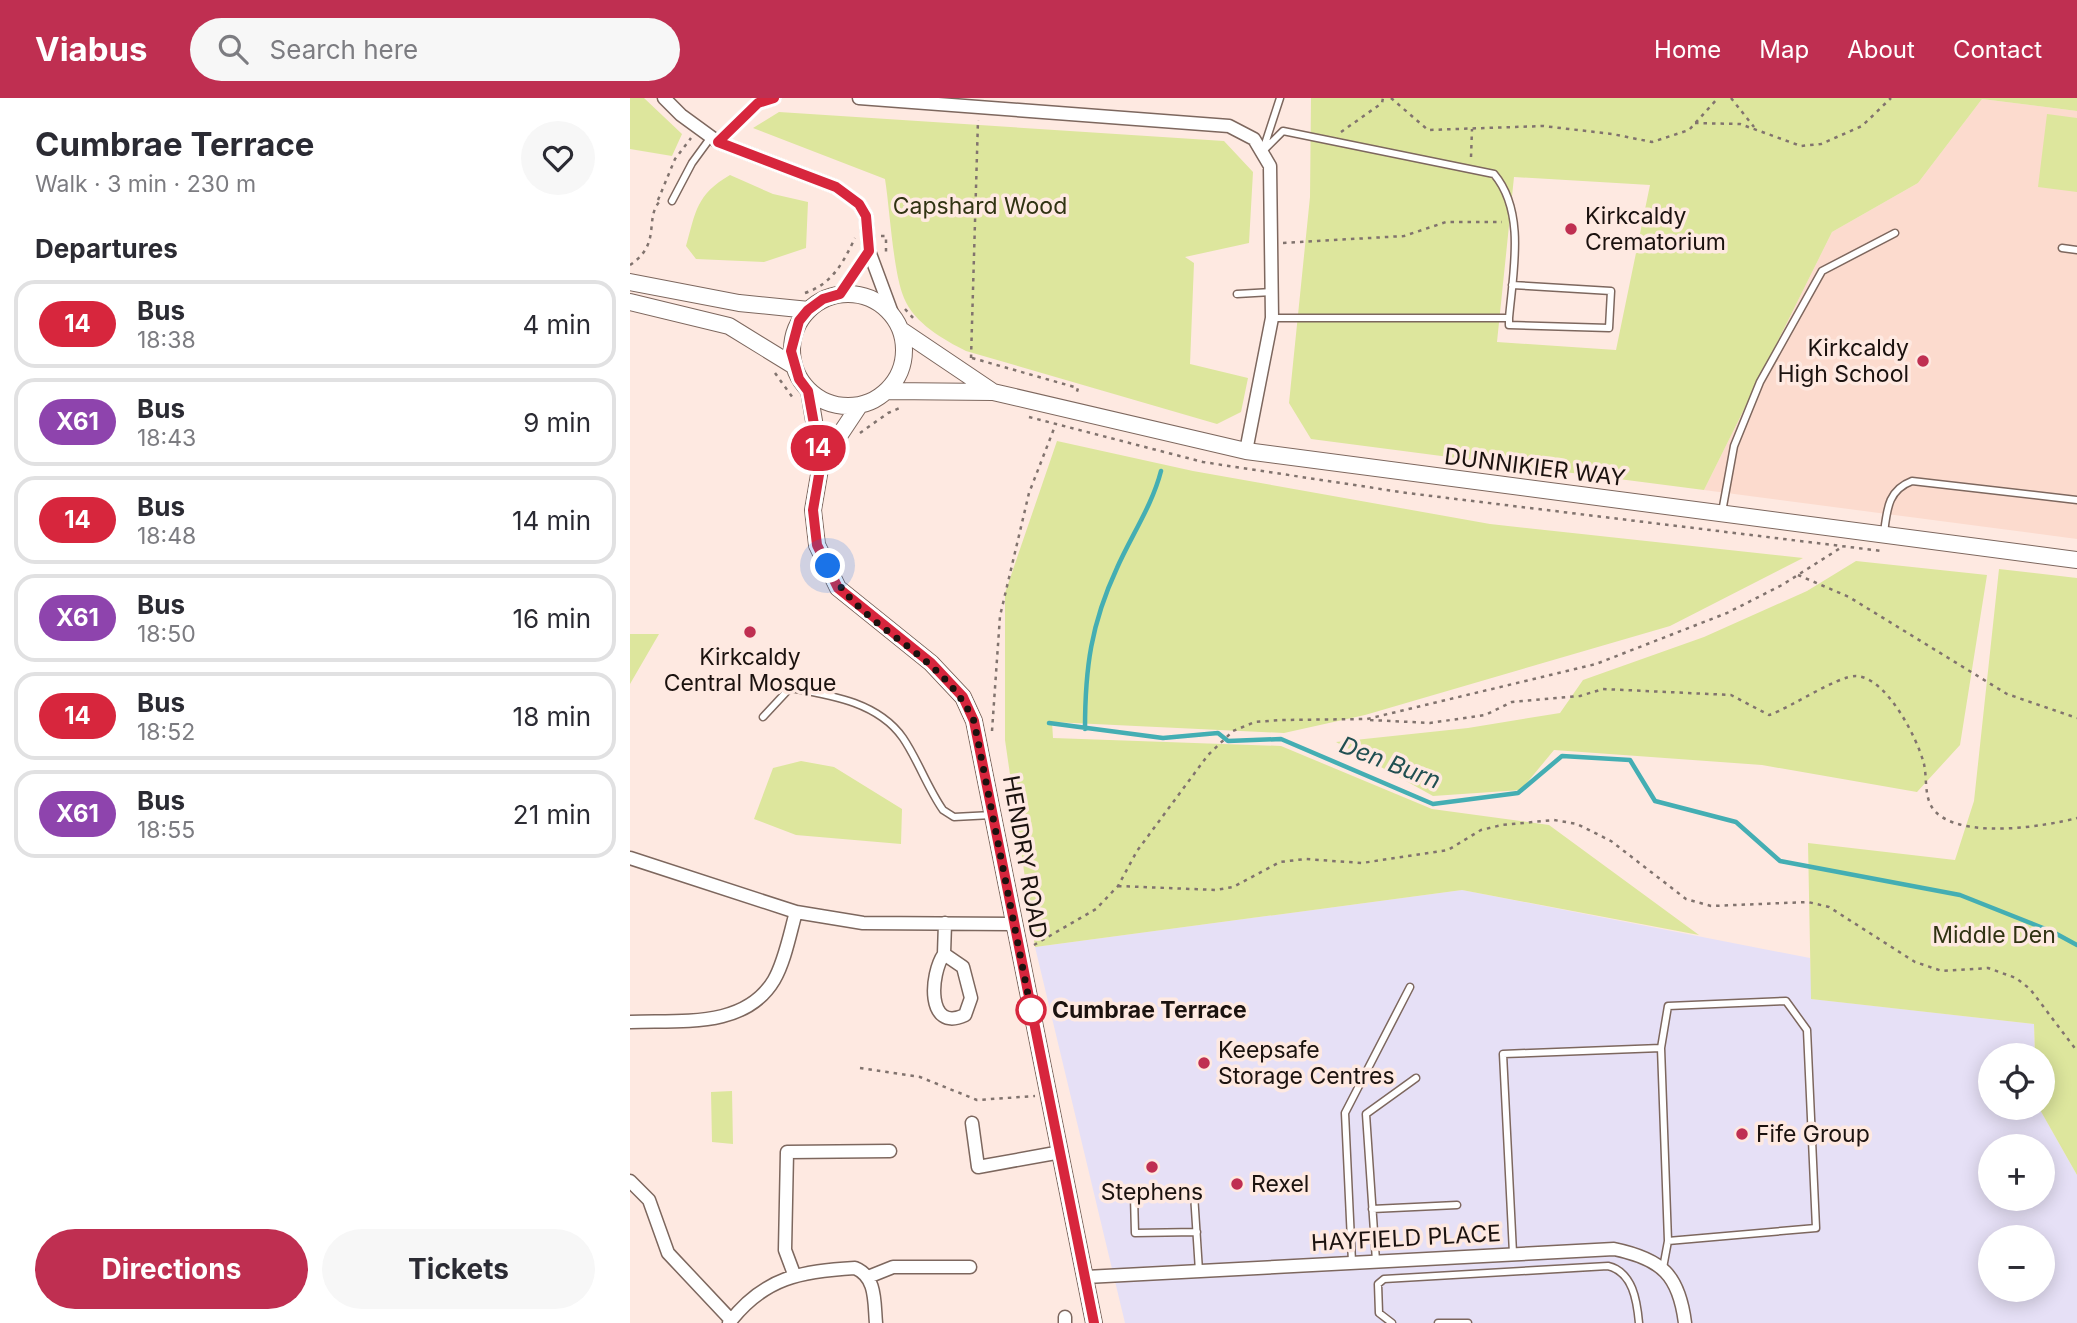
<!DOCTYPE html>
<meta charset="utf-8">
<style>
:root{--surface:#fff;--page:#f7f7f7;--text:#2b2b33;--muted:#7c7c81;--line:#e1e1e2;--accent:#bf2f51}
body{margin:0;font-family:Inter,sans-serif;background:var(--page);color:var(--text);height:100vh;display:flex;flex-direction:column;font-size:26px;white-space:nowrap}
*{box-sizing:border-box;margin:0}
p{font-size:23px;color:var(--muted)}
.icon{flex:none;width:38px;height:38px;fill:none;stroke:currentColor;stroke-width:2;stroke-linecap:round;stroke-linejoin:round}
.map{position:relative;flex:1;overflow:hidden}
.details{display:flex;flex-direction:column;background:var(--surface);width:630px}
.details>*{flex:none}
.badge{padding:0 14px;border-radius:23px;font-size:24px;line-height:46px}
.controls{position:absolute;left:1348px;top:945px;display:grid;gap:14px}
.controls a{display:grid;place-items:center;width:77px;height:77px;border-radius:50%;background:var(--surface);box-shadow:0 4px 18px #0003;font-size:35px}
.you{position:absolute;width:35px;height:35px;margin:-18px;border:5px solid #fff;border-radius:50%;background:#1a73e8;box-shadow:0 0 0 10px #1a73e833}
.map>.badge{position:absolute;translate:-50% -50%;box-shadow:0 0 0 4px #fff}
h2{padding:0 35px;font-size:26px;line-height:63px}
.round{display:grid;place-items:center;flex:none;width:74px;height:74px;border-radius:37px;background:var(--page)}
.summary{display:flex;align-items:center;justify-content:space-between;height:119px;padding:0 35px}
h1{font-size:33px;font-weight:700;line-height:52px}
.action{display:flex;gap:14px;margin-top:auto;padding:14px 35px}
.action a{flex:1;height:80px;border-radius:42px;background:var(--accent);color:#fff;font-size:28px;font-weight:700;line-height:80px;text-align:center}
.action a+a{background:var(--page);color:var(--text)}
ul{padding:0;list-style:none}
li{display:flex;align-items:center;gap:21px;height:88px;margin:0 14px 10px;padding:0 21px;border:4px solid var(--line);border-radius:21px}
li div{flex:1}
li b{display:block;font-size:26px}
li em{font-style:normal}
li .badge{min-width:77px;font-weight:700;text-align:center}
header{display:flex;align-items:center;gap:42px;box-sizing:border-box;height:98px;padding:0 35px;background:var(--accent);color:#fff}
header strong{font-size:33px}
nav{display:flex;gap:38px;margin-inline-start:auto;font-size:24px}
.search{width:490px;height:63px;background:var(--page);display:flex;align-items:center;gap:18px;box-sizing:border-box;padding:0 24px;border-radius:38px;color:var(--muted);font-size:26px}
main{display:flex;flex:1;min-height:0}
.map>svg:first-child{display:block}
</style>
<header>
<strong>Viabus</strong>
<div class="search"><svg class="icon" aria-label="search" viewBox="0 0 24 24"><circle cx="10" cy="10" r="6"/><path d="M15 15l6 6"/></svg>Search here</div>
<nav><a>Home</a><a>Map</a><a>About</a><a>Contact</a></nav>
</header>
<main>
<section class="details">
<div class="summary"><div><h1>Cumbrae Terrace</h1><p>Walk · 3 min · 230 m</p></div><a class="round"><svg class="icon" aria-label="heart" viewBox="0 0 24 24"><path d="M12 20l-8-8c-3-5 5-10 8-4 3-6 11-1 8 4z"/></svg></a></div>
<h2>Departures</h2>
<ul>
<li><span class="badge" style="background:#d7263d;color:#fff">14</span><div><b>Bus</b><p>18:38</p></div><em>4 min</em></li>
<li><span class="badge" style="background:#8e44ad;color:#fff">X61</span><div><b>Bus</b><p>18:43</p></div><em>9 min</em></li>
<li><span class="badge" style="background:#d7263d;color:#fff">14</span><div><b>Bus</b><p>18:48</p></div><em>14 min</em></li>
<li><span class="badge" style="background:#8e44ad;color:#fff">X61</span><div><b>Bus</b><p>18:50</p></div><em>16 min</em></li>
<li><span class="badge" style="background:#d7263d;color:#fff">14</span><div><b>Bus</b><p>18:52</p></div><em>18 min</em></li>
<li><span class="badge" style="background:#8e44ad;color:#fff">X61</span><div><b>Bus</b><p>18:55</p></div><em>21 min</em></li>
</ul>
<div class="action"><a>Directions</a><a>Tickets</a></div>
</section>
<div class="map">
<svg width="1447" height="1225" viewBox="0 0 1447 1225">
<rect width="100%" height="100%" fill="#fee9e1"/>
<path fill="#e6e0f6" fill-rule="evenodd" d="M832,792L1180,860L1182,901L1404,926L1405,957H1360V1010H1409L1447,1077V1225H495L405,849ZM1360,1048H1412V1101H1360ZM1360,1139H1412V1192H1360Z"/>
<path fill="#fcdbce" d="M1352,1L1447,13V441L1074,392L1202,134L1288,85Z"/>
<path fill="#dde69d" fill-rule="evenodd" d="M0,0H14L52,36L42,58L0,51Z
M681,0H1447V13L1352,1L1288,85L1202,134L1074,392L681,341L659,305L680,99ZM884,79L1020,87L986,252L867,244Z
M149,14L594,43L623,74L619,145L555,159L564,165L560,266L618,280L611,314L587,326L336,253C314,242 284,225 274,200C263,174 260,112 255,81L123,30Z
M1417,16L1447,20V94L1408,89Z
M100,77L143,96L178,104L176,150L134,164L66,161L56,148C66,113 66,97 100,77Z
M427,343L563,373L860,426L1173,460L1040,528L735,617L654,635L422,624L423,640L651,648L802,711L919,727L1069,837L832,792L405,849L375,642V495Z
M1226,463L1357,477L1330,647L1287,694L1132,667L924,652L891,692L803,698L706,644L838,630L930,615L953,582L1074,539L1177,493Z
M1369,471L1447,480V1077L1409,1010H1412V957H1405L1404,926L1181,901L1178,745L1325,762L1344,703Z
M0,536H29L0,586Z
M171,663L204,669L272,711L271,746L166,737L124,721L143,670Z
M102,993L103,1046L82,1044L81,994Z"/>
<g fill="none" stroke-linecap="round" stroke-linejoin="round">
<path stroke="#44aeb3" stroke-width="4.5" d="M419,625L533,640L588,635L598,643L651,641L803,706L888,695L932,658L1000,662L1025,703L1106,724L1150,763L1330,797L1423,834L1447,847
M455,631C455,570 461,526 487,470C501,438 522,408 531,373"/>
<g stroke="#7d675e" stroke-width="9">
<path id="lane" d="M634,49L650,0
M632,54L653,33L864,76C896,114 883,174 879,220V227L979,230L981,193L882,187
M42,103L62,65L81,39
M1432,150L1447,152
M607,196L642,194
M643,220H879
M1092,414L1104,348L1130,284L1192,173L1265,135
M1254,435C1257,411 1258,392 1282,383L1447,402
M133,619L160,590C200,597 248,604 273,640C288,662 297,689 313,712L324,719L362,717
M742,1111L827,1107
M567,1134L505,1135L504,1098L564,1096L569,1173
M883,1155L873,956L1031,950
M746,1163L736,1016L786,980
M722,1164L715,1015L780,889
M1033,1170L1038,1143L1031,950L1038,908L1156,903L1177,932L1186,1130L1038,1143
M762,1225L749,1215L748,1186L754,1181L978,1168C1003,1174 1007,1203 1009,1225
M808,1225H838"/>
</g>
<g stroke="#7d675e" stroke-width="15">
<path id="street" d="M34,0L51,17L88,44L206,89L229,106L236,118L239,153L262,215
M229,0L599,28L624,41L640,68L642,220L616,353
M88,44L128,5L144,0
M210,196L239,153
M0,760L166,814L233,825L383,826
M314,856C300,876 296,935 335,917L341,900L333,869L314,856L315,825
M0,924C50,922 115,931 144,882C155,863 160,835 166,814
M342,1025L348,1069L431,1054
M0,1083L19,1102L38,1155L101,1222
M164,1176L155,1152L157,1054L260,1053
M238,1179L263,1169H340
M456,1179L984,1151C1032,1161 1049,1177 1055,1225
M435,1219V1225
M99,1225C134,1179 172,1173 225,1170C247,1179 244,1205 246,1225"/>
</g>
<g stroke="#7d675e" stroke-width="18">
<path id="secondary" d="M0,184L109,205L179,212
M162 252a56 56 0 1 1 112 0a56 56 0 1 1-112 0Z
M0,204L99,228L164,268
M271,232L363,294
M179,293L191,365L183,412L187,447L208,490L301,565L333,599L344,623L464,1225
M258,293L363,294L616,353L1447,462
M191,365L229,308"/>
</g>
<path stroke="#81736e" stroke-width="2.5" stroke-dasharray="3.5 5" stroke-linecap="butt" d="M761,0L798,32L913,28L982,36L1022,44L1059,32L1088,0
M1101,0L1124,29
M1065,25L1110,26L1171,48L1191,46L1232,28L1261,0
M711,34L752,5L753,0
M841,59L842,31
M28,102L45,61L61,40
M251,138H256V157
M653,145L774,138L816,124H872
M0,167C33,145 13,120 31,102
M175,195C202,186 213,165 225,140
M275,211L285,222
M341,260L348,22
M342,260L448,290L446,297
M145,275L163,300
M399,319L573,364L777,395L1252,453
M230,335L258,315L272,309
M1168,477L1219,499L1377,596L1447,620
M740,622L800,625L855,617L882,604L950,598L973,591L1101,597L1139,617C1162,609 1207,578 1226,578C1256,579 1287,639 1294,666C1298,684 1292,707 1312,719C1343,739 1412,729 1447,720
M362,633L370,518L399,395L425,328
M488,788L586,792L603,789L650,764L675,761L732,765L818,752L851,732L872,727L924,722L947,726L981,743L1056,801L1081,808L1178,804L1199,809L1285,864L1312,873L1358,870L1386,880L1400,891L1447,953
M404,847L466,811L488,788L507,753L578,657L603,633L625,624L651,622L737,621L966,566L1097,515L1152,487L1212,449
M230,970L290,979L347,1002L405,998"/>
<use href="#lane" stroke="#fff" stroke-width="6"/>
<use href="#street" stroke="#fff" stroke-width="12"/>
<use href="#secondary" stroke="#fff" stroke-width="16"/>
</g>
<g fill="none" stroke-linecap="round" stroke-linejoin="round">
<g stroke="#fff" stroke-width="16">
<path id="line" d="M144,0L128,5L88,44L206,89L229,106L236,118L239,153L210,196L193,201L178,212L169,223L161,253L169,281L178,293L191,365L183,412L187,447L208,490L301,565L333,599L344,623L464,1225"/>
</g>
<use href="#line" stroke="#d7263d" stroke-width="10"/>
<path stroke="#1b120f" stroke-width="7" stroke-dasharray="0 12.6" d="M198,468C228,531 310,551 344,623L401,912"/>
</g>
<g fill="#bf2f51" stroke="#fee9e1" stroke-width="2.5">
<circle cx="941" cy="131" r="7"/>
<circle cx="1293" cy="263" r="7"/>
<circle cx="120" cy="534" r="7"/>
<circle cx="574" cy="965" r="7"/>
<circle cx="1112" cy="1036" r="7"/>
<circle cx="522" cy="1069" r="7"/>
<circle cx="607" cy="1086" r="7"/>
</g>
<circle fill="#fff" stroke="#d7263d" stroke-width="3.5" cx="401" cy="912" r="14"/>
<g text-anchor="middle" stroke-width="7" stroke-linejoin="round" paint-order="stroke">
<g font-size="23" fill="#303313" stroke="#fee9e1">
<text x="350" y="116">Capshard Wood</text>
<text x="1364" y="845">Middle Den</text>
</g>
<g font-size="23" fill="#1b120f" stroke="#fee9e1" text-anchor="start">
<text x="955" y="126">Kirkcaldy<tspan x="955" dy="26">Crematorium</tspan></text>
<text x="1279" y="258" text-anchor="end">Kirkcaldy<tspan x="1279" dy="26">High School</tspan></text>
<text x="120" y="567" text-anchor="middle">Kirkcaldy<tspan x="120" dy="26">Central Mosque</tspan></text>
<text x="588" y="960">Keepsafe<tspan x="588" dy="26">Storage Centres</tspan></text>
<text x="1126" y="1044">Fife Group</text>
<text x="621" y="1094">Rexel</text>
<text x="522" y="1102" text-anchor="middle">Stephens</text>
</g>
<g font-size="23" fill="#1b120f" stroke="#fee9e1">
<text transform="translate(905 369) rotate(7)" y="8">DUNNIKIER WAY</text>
<text transform="translate(395 759) rotate(80)" y="8">HENDRY ROAD</text>
<text transform="translate(776 1140) rotate(-3)" y="8">HAYFIELD PLACE</text>
</g>
<g font-size="23" font-weight="bold" fill="#1b120f" stroke="#fee9e1" text-anchor="start">
<text x="422" y="920">Cumbrae Terrace</text>
</g>
<g font-size="24" font-style="italic" fill="#204f51" stroke="#fee9e1">
<text transform="translate(760 665) rotate(21)" y="8">Den Burn</text>
</g>
</g>
</svg>
<div class="controls">
<a><svg class="icon" aria-label="locate" viewBox="0 0 24 24"><circle cx="12" cy="12" r="6"/><path d="M12 2v4M12 18v4M2 12h4M18 12h4"/></svg></a>
<a>+</a>
<a>−</a>
</div>
<div class="you" style="left:198px;top:468px"></div>
<b class="badge" style="left:188px;top:350px;background:#d7263d;color:#fff">14</b>
</div>
</main>
